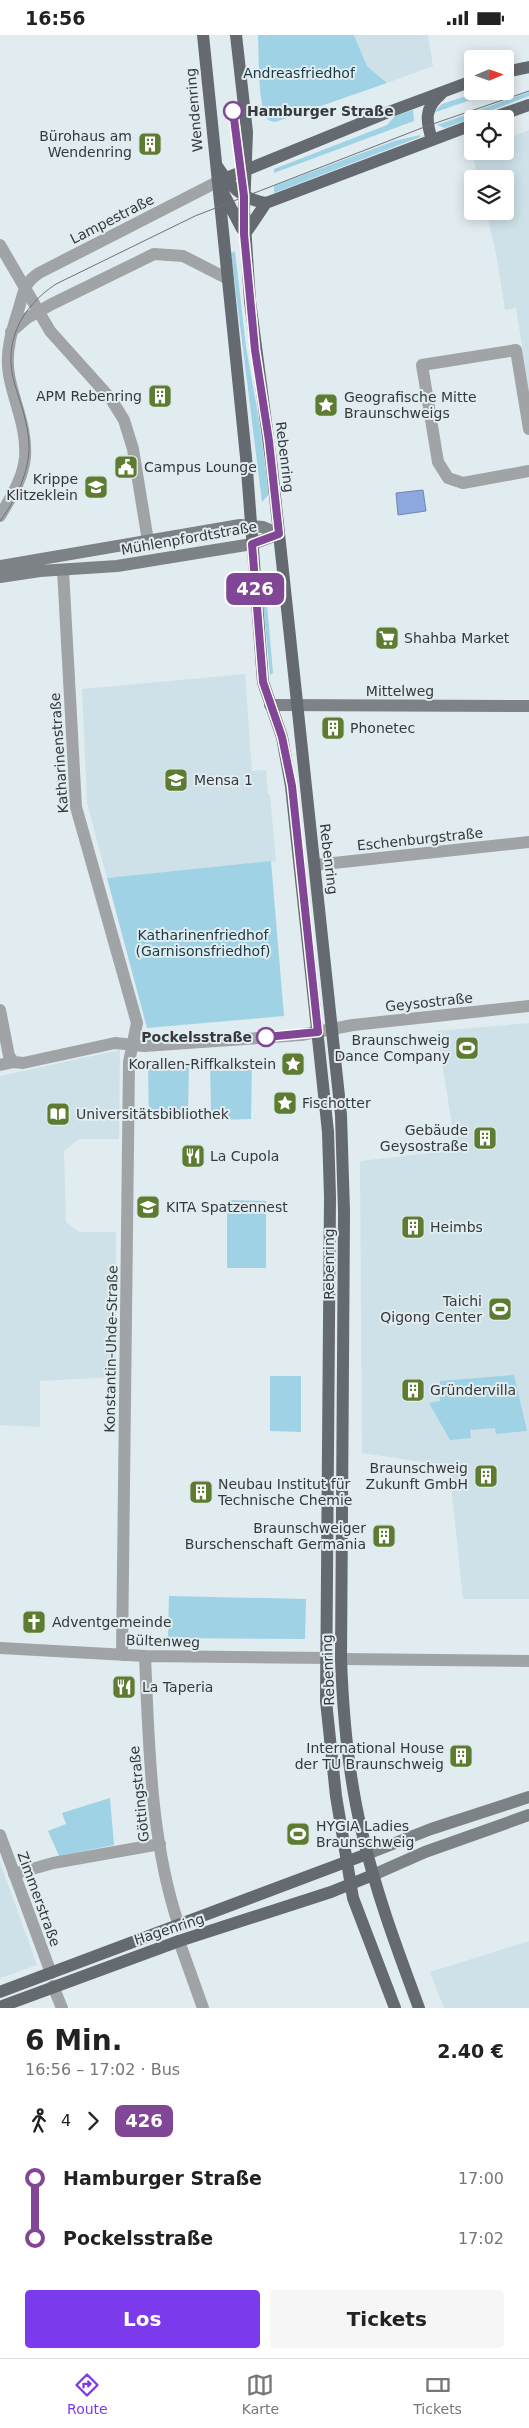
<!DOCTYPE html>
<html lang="de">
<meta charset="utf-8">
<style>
:root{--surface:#fff;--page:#f6f6f6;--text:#222;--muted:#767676;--line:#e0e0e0;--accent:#7c3aed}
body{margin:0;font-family:"DejaVu Sans",sans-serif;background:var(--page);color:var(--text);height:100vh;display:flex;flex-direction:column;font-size:19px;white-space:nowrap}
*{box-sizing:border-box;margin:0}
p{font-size:16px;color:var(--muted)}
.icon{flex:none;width:28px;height:28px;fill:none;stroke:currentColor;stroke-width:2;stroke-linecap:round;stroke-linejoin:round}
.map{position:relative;height:1973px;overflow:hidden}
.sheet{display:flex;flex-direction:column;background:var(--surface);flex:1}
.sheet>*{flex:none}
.badge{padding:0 10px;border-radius:8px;font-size:18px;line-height:32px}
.needle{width:32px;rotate:88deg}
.controls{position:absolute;left:464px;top:15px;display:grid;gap:10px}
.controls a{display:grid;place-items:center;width:50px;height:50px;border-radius:5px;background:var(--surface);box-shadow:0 2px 12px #0003;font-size:25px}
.map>.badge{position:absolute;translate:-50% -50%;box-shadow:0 0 0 2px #fff}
.legs{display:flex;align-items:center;gap:8px;height:55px;padding:0 25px;font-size:16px}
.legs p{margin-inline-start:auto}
.summary{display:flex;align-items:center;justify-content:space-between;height:85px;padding:0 25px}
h1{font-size:28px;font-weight:700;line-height:38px}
.primary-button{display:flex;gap:10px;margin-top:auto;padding:10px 25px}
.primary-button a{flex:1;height:58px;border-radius:5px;background:var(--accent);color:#fff;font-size:20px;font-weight:700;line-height:58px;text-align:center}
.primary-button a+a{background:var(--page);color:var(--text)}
ul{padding:0 25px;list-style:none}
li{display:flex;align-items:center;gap:18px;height:60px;font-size:19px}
li i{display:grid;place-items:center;width:8px;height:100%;margin:0 6px;background:currentColor}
li i::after{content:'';width:12px;height:12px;margin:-6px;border:4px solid;border-radius:50%;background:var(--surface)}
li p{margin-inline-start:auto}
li:first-child i{background:linear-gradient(#0000 50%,currentColor 0)}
li:last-child i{background:linear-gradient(currentColor 50%,#0000 0)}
.status{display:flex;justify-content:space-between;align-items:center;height:35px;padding:0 25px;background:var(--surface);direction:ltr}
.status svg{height:14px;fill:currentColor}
.menu{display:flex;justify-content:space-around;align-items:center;height:70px;border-top:1px solid var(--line);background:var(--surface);font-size:14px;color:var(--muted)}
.menu a{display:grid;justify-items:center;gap:2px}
.menu .on{color:var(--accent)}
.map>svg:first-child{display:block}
</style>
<div class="status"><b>16:56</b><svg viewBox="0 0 49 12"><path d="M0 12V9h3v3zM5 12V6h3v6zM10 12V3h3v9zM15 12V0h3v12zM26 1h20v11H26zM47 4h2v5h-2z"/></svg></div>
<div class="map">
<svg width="529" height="1973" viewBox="0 0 529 1973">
<rect width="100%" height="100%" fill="#e1ecf0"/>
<path fill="#cee1e8" d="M354,0H428L433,31L387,48L367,31Z
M529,95V356L516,273L505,275L496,218L486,176H505V144H478L472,117L505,116V104Z
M245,639L252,736L266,735L268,759L270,760L276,826L107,843L87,768L82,654Z
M529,988V1564H463L449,1431L362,1418L360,1126L456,1115L437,996Z
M120,1015L119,1104H79L64,1116L66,1187L79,1197H116L115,1342L40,1346V1392L0,1390V1041Z
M0,1827L37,1930L0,1943Z
M529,1906V1973H444L430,1937Z"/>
<path fill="#9fd2e5" d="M258,0H354L367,31L387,48L275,87C271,86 268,86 266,82C258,68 259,18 258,0Z
M481,56H496L433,78L442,69Z
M529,57V61L445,93L437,90Z
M413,75L414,86L274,138V134L387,90L395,81Z
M420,100V102L274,158V151L394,106Z
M235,216L246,312L259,385L269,459L262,467L231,218Z
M265,547L273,638L270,640L261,548Z
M271,826L284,981L147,993L107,843Z
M252,1026L251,1084L221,1085L220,1076H211L210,1029Z
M189,1032L188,1075H180L179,1083H149L148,1034Z
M227,1165L266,1166V1233H227Z
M514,1340L527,1396L496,1399L495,1393L470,1395L471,1403L450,1405L429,1368L440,1366V1346Z
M270,1341H301V1397L270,1396Z
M169,1561L306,1564L305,1604L168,1603Z
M110,1763L114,1810L59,1821L48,1796L66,1789L62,1778Z"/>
<path fill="#8ca8dd" stroke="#7287ac" d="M423,455L426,476L398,480L396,458Z"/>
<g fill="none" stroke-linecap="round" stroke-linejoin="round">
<path stroke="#a0a4a6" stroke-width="12" d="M0,210L50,296L111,364L124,385L133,414L148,506
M11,297L27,283L52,269L154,219L183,221L228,244
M529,394L516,315L422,330L438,427L448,443L463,448L529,436
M0,481C11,462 23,444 25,422C27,392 14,368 9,340C5,316 12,295 19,273C24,256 24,248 39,238L217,147
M63,535L76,772L137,988L129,1027L122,1620
M315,830L529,807
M0,975L9,1021L14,1027
M0,1030L14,1027L23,1028L115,1008L144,1011L301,1000L353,990L529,971
M0,1613L145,1621L325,1623
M145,1621C149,1710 150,1805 179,1891
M341,1624L529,1626
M0,1800L51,1938
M14,1839L53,1828L160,1809
M179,1906L203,1973
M53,1951L62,1973"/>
<path stroke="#7d8286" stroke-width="12" d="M0,531L240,490L263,492L279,499
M0,542L40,536L117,531L252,509L279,499
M270,670L529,671
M367,1819L431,1794L529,1762
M373,1840L425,1817L529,1780"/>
<path stroke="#646a6f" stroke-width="12" d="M203,0L246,422L263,647L282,702L291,751L328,1097L330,1162L326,1666L336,1761L353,1863L395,1973
M236,0L247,97L244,175L250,266L272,433L341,1080L344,1177L341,1624C343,1680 348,1738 361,1793C375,1855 397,1914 419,1973
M505,37L529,32
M489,84L529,70
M432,105C426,86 424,73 441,59
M217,131C230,151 241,164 266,168L472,90
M219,146L386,78L472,46
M219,150L242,194
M245,199L266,168
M0,1957L367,1819
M0,1972L179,1906L331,1857L373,1840"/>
<path stroke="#6c7275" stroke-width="1" d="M0,486C16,465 30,436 29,409C28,388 21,370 15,350C2,308 21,272 56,249L195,181L427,91L529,56"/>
</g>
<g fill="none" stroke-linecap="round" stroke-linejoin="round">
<g stroke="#fff" stroke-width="11">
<path id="line-1" d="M233,76L244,161V199L255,315L269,406L279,499L252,509L263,647L282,702L292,751L318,997L266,1002"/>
</g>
<use href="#line-1" stroke="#814796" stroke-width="8"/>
</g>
<defs>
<g id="building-square" transform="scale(1.25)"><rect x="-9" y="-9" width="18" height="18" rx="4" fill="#5e7c31" stroke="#e1ecf0"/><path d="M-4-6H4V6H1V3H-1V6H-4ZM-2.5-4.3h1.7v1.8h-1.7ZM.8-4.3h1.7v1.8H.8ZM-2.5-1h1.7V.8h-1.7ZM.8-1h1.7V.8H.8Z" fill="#fff"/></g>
<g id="sight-square" transform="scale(1.25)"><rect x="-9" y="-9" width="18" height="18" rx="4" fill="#5e7c31" stroke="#e1ecf0"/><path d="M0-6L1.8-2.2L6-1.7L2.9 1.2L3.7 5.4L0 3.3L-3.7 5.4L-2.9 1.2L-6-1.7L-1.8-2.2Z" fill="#fff"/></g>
<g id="civic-square" transform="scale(1.25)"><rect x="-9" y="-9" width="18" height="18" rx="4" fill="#5e7c31" stroke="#e1ecf0"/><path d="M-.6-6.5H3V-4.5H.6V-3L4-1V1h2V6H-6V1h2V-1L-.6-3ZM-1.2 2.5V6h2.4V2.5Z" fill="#fff"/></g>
<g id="school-square" transform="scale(1.25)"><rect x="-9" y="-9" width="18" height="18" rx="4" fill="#5e7c31" stroke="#e1ecf0"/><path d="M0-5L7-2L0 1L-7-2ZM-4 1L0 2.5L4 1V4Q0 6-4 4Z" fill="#fff"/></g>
<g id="supermarket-square" transform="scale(1.25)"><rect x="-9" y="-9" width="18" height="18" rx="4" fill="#5e7c31" stroke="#e1ecf0"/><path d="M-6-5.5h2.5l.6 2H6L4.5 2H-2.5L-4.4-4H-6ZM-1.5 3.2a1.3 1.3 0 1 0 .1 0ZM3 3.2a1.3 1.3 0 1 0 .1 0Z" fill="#fff"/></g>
<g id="university-square" transform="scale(1.25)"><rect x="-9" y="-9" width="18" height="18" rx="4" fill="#5e7c31" stroke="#e1ecf0"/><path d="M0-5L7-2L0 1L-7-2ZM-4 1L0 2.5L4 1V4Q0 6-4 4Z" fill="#fff"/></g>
<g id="stadium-square" transform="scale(1.25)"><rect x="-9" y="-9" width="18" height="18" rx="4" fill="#5e7c31" stroke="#e1ecf0"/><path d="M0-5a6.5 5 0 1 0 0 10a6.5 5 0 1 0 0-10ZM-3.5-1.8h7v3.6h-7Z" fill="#fff"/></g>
<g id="library-square" transform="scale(1.25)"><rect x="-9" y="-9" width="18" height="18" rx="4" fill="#5e7c31" stroke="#e1ecf0"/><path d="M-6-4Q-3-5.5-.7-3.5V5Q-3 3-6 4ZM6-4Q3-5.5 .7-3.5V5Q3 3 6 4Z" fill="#fff"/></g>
<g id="restaurant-square" transform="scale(1.25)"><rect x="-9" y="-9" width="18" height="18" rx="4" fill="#5e7c31" stroke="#e1ecf0"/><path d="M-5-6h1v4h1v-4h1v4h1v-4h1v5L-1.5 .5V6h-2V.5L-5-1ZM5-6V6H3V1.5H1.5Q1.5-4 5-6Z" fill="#fff"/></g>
<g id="church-square" transform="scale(1.25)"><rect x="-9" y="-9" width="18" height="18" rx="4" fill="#5e7c31" stroke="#e1ecf0"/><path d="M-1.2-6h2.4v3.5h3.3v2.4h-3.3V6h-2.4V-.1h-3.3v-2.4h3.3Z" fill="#fff"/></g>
</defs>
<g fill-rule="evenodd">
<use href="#building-square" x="150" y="109"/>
<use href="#building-square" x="160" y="361"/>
<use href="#sight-square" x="326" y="370"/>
<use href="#civic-square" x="126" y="432"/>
<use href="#school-square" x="96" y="452"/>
<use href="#supermarket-square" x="387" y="603"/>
<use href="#building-square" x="333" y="693"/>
<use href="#university-square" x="176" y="745"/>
<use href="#stadium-square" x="467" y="1013"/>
<use href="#sight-square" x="293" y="1029"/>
<use href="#sight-square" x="285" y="1068"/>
<use href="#library-square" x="58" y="1079"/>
<use href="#building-square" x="485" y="1103"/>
<use href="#restaurant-square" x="193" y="1121"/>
<use href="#school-square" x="148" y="1172"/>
<use href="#building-square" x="413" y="1192"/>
<use href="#stadium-square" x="500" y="1274"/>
<use href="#building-square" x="413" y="1355"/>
<use href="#building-square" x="486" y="1441"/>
<use href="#building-square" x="201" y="1457"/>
<use href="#building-square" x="384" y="1501"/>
<use href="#church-square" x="34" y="1587"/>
<use href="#restaurant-square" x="124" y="1652"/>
<use href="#building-square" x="461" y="1721"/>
<use href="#stadium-square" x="298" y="1799"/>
</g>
<g fill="#fff" stroke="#814796" stroke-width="2.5">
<circle cx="233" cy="76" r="9"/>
<circle cx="266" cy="1002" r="9"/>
</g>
<g text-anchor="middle" stroke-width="4" stroke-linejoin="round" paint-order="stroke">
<g font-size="14" fill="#163945" stroke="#e1ecf0">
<text x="299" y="43">Andreasfriedhof</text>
<text x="203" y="905">Katharinenfriedhof<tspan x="203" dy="16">(Garnisonsfriedhof)</tspan></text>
</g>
<g font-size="14" fill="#35393b" stroke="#e1ecf0">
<text transform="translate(194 75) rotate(-95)" y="5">Wendenring</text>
<text transform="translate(112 184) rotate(-27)" y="5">Lampestraße</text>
<text transform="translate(285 422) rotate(83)" y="5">Rebenring</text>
<text transform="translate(189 503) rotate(-10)" y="5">Mühlenpfordtstraße</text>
<text x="400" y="661">Mittelweg</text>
<text transform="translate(59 718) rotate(-94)" y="5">Katharinenstraße</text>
<text transform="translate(420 804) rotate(-6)" y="5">Eschenburgstraße</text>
<text transform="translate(329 824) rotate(83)" y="5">Rebenring</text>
<text transform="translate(429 967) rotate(-6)" y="5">Geysostraße</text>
<text transform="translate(329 1229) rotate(-90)" y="5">Rebenring</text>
<text transform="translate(111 1314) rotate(-89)" y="5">Konstantin-Uhde-Straße</text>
<text transform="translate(163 1606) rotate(2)" y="5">Bültenweg</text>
<text transform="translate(328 1635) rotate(-92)" y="5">Rebenring</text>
<text transform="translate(139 1759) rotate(-96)" y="5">Göttingstraße</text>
<text transform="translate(39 1864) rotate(70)" y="5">Zimmerstraße</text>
<text transform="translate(169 1894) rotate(-18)" y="5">Hagenring</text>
</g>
<g font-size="14" font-weight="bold" fill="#35393b" stroke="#e1ecf0" text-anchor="start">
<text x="247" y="81">Hamburger Straße</text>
<text x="252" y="1007" text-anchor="end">Pockelsstraße</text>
</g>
<g font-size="14" fill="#35393b" stroke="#e1ecf0" text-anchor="start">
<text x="132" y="106" text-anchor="end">Bürohaus am<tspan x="132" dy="16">Wendenring</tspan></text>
<text x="142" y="366" text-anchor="end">APM Rebenring</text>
<text x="344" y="367">Geografische Mitte<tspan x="344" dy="16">Braunschweigs</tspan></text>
<text x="144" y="437">Campus Lounge</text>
<text x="78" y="449" text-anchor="end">Krippe<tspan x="78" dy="16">Klitzeklein</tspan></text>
<text x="404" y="608">Shahba Market</text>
<text x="350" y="698">Phonetec</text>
<text x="194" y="750">Mensa 1</text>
<text x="450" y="1010" text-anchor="end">Braunschweig<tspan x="450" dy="16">Dance Company</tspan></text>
<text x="276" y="1034" text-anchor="end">Korallen-Riffkalkstein</text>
<text x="302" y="1073">Fischotter</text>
<text x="76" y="1084">Universitätsbibliothek</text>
<text x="468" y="1100" text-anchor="end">Gebäude<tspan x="468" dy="16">Geysostraße</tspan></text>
<text x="210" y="1126">La Cupola</text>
<text x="166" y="1177">KITA Spatzennest</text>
<text x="430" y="1197">Heimbs</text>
<text x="482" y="1271" text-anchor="end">Taichi<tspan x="482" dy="16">Qigong Center</tspan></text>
<text x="430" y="1360">Gründervilla</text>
<text x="468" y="1438" text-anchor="end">Braunschweig<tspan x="468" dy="16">Zukunft GmbH</tspan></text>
<text x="218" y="1454">Neubau Institut für<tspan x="218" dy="16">Technische Chemie</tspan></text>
<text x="366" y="1498" text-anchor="end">Braunschweiger<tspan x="366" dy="16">Burschenschaft Germania</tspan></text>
<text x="52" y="1592">Adventgemeinde</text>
<text x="142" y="1657">La Taperia</text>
<text x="444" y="1718" text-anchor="end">International House<tspan x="444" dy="16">der TU Braunschweig</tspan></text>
<text x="316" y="1796">HYGIA Ladies<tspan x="316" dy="16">Braunschweig</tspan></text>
</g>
</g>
</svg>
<div class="controls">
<a><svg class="needle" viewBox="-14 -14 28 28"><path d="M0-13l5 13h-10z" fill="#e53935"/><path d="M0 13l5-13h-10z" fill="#767676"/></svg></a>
<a><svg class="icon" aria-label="locate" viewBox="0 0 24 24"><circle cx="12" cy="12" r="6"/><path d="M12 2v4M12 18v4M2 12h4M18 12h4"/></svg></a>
<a><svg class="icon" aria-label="layers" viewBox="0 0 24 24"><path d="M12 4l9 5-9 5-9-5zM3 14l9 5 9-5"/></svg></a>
</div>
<b class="badge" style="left:255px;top:554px;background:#814796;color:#fff">426</b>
</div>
<section class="sheet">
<div class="summary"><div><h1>6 Min.</h1><p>16:56 – 17:02 · Bus</p></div><b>2.40 €</b></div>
<div class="legs"><svg class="icon" aria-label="walk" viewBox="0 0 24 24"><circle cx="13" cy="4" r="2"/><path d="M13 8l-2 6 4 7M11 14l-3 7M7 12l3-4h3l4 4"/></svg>4<svg class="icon" aria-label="forward" viewBox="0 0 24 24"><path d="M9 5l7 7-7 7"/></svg><b class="badge" style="background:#814796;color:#fff">426</b></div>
<ul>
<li><i style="color:#814796"></i><b>Hamburger Straße</b><p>17:00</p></li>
<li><i style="color:#814796"></i><b>Pockelsstraße</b><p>17:02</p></li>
</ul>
<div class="primary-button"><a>Los</a><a>Tickets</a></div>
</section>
<nav class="menu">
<a class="on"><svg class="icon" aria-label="directions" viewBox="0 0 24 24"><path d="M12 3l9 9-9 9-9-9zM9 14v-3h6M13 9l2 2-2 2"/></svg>Route</a>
<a><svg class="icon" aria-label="map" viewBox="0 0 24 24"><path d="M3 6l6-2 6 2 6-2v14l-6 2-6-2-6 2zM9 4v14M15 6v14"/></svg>Karte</a>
<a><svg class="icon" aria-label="tickets" viewBox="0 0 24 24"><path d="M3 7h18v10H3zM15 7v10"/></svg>Tickets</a>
</nav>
